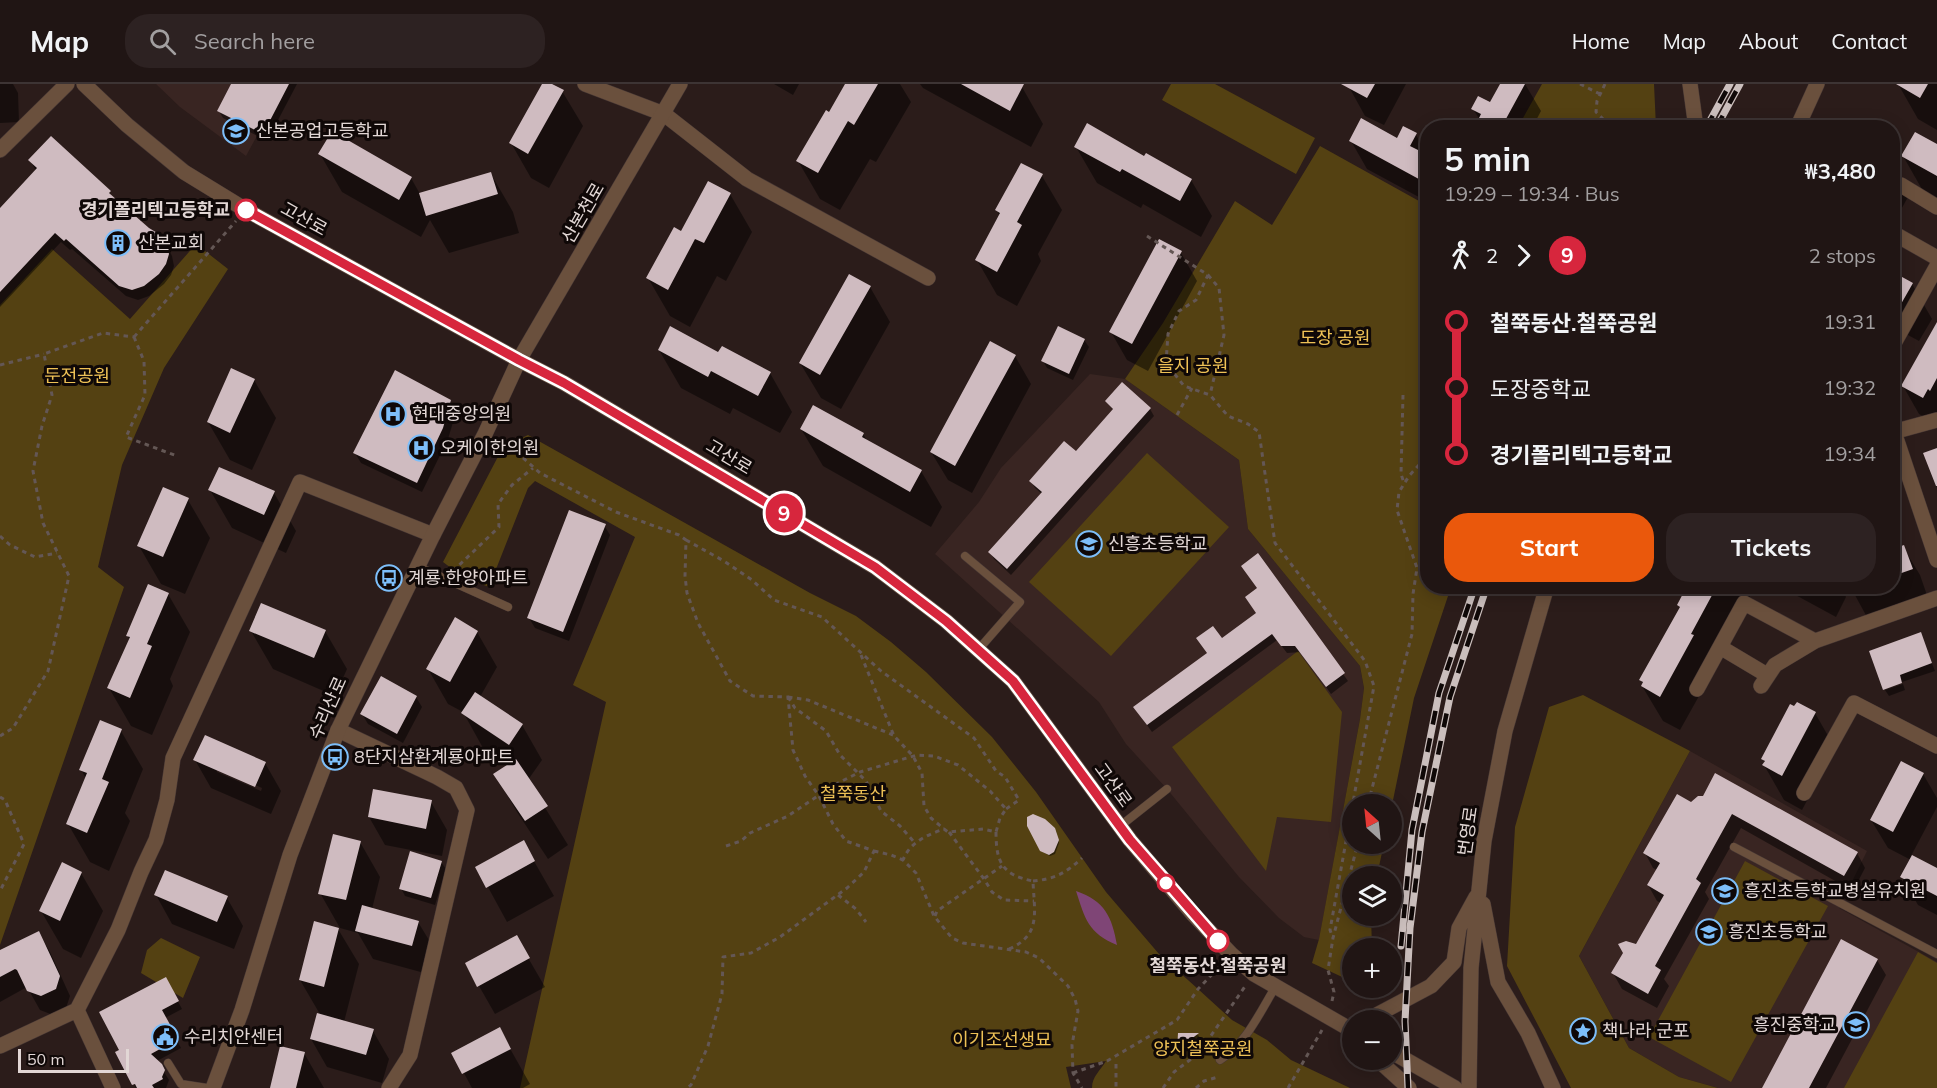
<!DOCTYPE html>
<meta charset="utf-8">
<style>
:root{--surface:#201514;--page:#2d2222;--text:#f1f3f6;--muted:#a29fa0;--line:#3d3434;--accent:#ea580c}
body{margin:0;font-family:Mulish,"Noto Sans KR",sans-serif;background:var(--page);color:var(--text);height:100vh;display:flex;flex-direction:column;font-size:22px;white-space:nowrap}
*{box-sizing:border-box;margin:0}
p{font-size:20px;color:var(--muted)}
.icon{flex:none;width:33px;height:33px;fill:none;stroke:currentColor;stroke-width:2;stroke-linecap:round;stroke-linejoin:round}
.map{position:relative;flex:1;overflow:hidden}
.panel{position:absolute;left:1420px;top:36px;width:480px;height:474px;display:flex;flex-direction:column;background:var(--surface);border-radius:24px;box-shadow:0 3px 15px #0003,0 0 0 2px var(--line)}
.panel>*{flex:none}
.badge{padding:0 12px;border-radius:20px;font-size:21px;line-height:39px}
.needle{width:39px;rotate:333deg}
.fabs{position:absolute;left:1342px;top:710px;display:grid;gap:12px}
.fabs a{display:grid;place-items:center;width:60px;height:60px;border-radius:50%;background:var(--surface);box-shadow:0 3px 15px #0003,0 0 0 2px var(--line);font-size:30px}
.scale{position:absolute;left:18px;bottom:15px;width:111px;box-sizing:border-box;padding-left:6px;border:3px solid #e2d7d5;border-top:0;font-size:16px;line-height:21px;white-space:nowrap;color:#e2d7d5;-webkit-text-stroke:4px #0f0807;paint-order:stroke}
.map>.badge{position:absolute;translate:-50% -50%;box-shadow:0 0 0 3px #fff}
.legs{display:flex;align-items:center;gap:9px;height:66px;padding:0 24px;font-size:20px}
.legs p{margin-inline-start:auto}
.overview{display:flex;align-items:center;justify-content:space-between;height:102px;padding:0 24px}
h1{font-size:33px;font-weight:700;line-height:45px}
.primary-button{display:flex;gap:12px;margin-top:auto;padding:12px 24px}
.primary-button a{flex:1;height:69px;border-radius:24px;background:var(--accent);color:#fff;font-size:24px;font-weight:700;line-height:69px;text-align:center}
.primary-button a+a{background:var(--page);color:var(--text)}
ul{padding:0 24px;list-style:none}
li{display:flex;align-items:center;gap:21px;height:66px;font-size:22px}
li i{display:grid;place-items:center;width:9px;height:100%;margin:0 8px;background:currentColor}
li i::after{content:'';width:15px;height:15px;margin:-8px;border:4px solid;border-radius:50%;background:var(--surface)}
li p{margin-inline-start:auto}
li:first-child i{background:linear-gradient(#0000 50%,currentColor 0)}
li:last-child i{background:linear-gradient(currentColor 50%,#0000 0)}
header{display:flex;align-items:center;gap:36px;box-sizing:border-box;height:84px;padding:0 30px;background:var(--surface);border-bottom:2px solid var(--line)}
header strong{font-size:28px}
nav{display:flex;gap:33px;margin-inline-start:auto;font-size:21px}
.search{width:420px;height:54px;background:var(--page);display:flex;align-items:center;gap:15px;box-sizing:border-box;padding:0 21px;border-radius:24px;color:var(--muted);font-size:22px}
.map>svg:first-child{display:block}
</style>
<header>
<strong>Map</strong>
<div class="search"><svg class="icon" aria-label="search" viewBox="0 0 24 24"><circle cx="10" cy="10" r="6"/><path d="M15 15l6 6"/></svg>Search here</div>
<nav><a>Home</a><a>Map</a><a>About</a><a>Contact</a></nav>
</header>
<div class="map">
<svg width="1937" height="1004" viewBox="0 0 1937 1004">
<rect width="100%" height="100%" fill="#2b1c1a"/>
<path fill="#392522" d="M156,0H285L246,72L180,23Z
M1090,290L1125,295L1239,376L1248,445L1360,582L1364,604L1360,635L1319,856L1304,853L1279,834L1239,793L1167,705L1126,660L1099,618L935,470L979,418L1001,384Z
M1690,667L1867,767L1839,824L1937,878V1004H1718L1679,993L1629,964L1579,872Z"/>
<path fill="#544112" d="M1171,0H1215L1315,54L1296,90L1162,16Z
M1542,0H1654L1656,43H1518Z
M1320,62L1428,122V502L1451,503L1414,614L1392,721L1353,720V759H1384L1377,792H1353V831H1371L1372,864H1353V898L1312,879L1319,855L1360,635L1364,604L1360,582L1248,445L1239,376L1125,295L1163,239L1235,117L1272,141Z
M196,160L228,185L164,284L122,381L98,483L124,503L0,861V221L52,165L130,235Z
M528,351L810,509L856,532L891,558L926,588L992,653L1036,708L1106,808L1159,870L1198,905L1232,936L1267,956L1291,976L1350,1004H1092C1092,992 1101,986 1106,977L1066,983L1071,1004H520L606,618L573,601L635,453L535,397L528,404L489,503L463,493L443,478L503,363Z
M1147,369L1229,443L1111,572L1029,498Z
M1298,567L1342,628L1331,738L1277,733L1266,787L1172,663Z
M1583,611L1690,667L1579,872L1629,964L1679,993L1718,1004H1571L1507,882L1515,743L1549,623Z
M1745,777L1828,822L1731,998L1649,953Z
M161,854L200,873L183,914L141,889L147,866Z
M1918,868L1937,879V1004H1844Z"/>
<path fill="#7f4576" d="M1076,807C1105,817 1112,833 1117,861C1088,849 1085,835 1076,807Z"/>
<path fill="#0007" fill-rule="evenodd" d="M0,0H13L18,9L19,38L0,39Z
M233,0H297L267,57L223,34L219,27Z
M544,0H549L562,7L583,42L549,104L531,94L511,59Z
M774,0H799L793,11Z
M848,0H900L911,18L876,78L870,75L840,126L820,115L798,77Z
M920,0H1016L1022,3L1043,40L1031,63L923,4Z
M1351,0H1406L1384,41L1365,32L1349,3Z
M1502,0H1525L1541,27L1532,44H1476L1480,36L1473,25L1491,20Z
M1898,0H1937V46L1918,35Z
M1416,51L1428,71V118L1367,85L1351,57L1398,56Z
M1937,62V115L1923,107L1903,72Z
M1076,63L1191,96L1212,132L1201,153L1143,120L1141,124L1097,99Z
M320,70L411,94L420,110L491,90L513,128L519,149L449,169L430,136L421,153L342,108Z
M30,76L109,108L113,115L148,145L163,154L172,172L174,182L171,191L164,200L149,212L138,216L126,212L72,165L70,166L61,158L0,223V126L36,87Z
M1893,87L1908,113L1893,140Z
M1042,92L1062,126L1038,170L1041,177L1017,222L997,211L977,176L1000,133L997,126Z
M730,110L752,148L726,197L717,192L690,243L670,232L648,194L682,149Z
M1181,169L1197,197L1148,287L1127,276L1111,248Z
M1893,189L1912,200L1932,235L1919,257L1893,243Z
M870,203L890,238L841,325L821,314L800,279Z
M1937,246V340L1919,330L1903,302Z
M1084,256L1089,263L1073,296L1047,284L1043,277Z
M659,266L719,270L770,289L792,328L780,349L733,324L730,330L681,304Z
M1015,272L1031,300L972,409L948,396L931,368Z
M254,296L276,334L252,386L230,376L208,338Z
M1106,317L1150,325L1154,332L1011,491L994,475L990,468L1042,410L1035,404L1031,397L1076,369L1114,327Z
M450,318L456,328L448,355L422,408L361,379L355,369Z
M814,323L863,350L868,358L921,387L942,423L931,443L823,382L801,345Z
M210,406L274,409L296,447L286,469L232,444Z
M188,416L210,454L185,510L161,500L139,462Z
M604,441L610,451L569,557L535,544L529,534Z
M1903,463L1920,491L1928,514L1868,535L1850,502H1893V467Z
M1258,471L1348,597L1331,610L1301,568L1287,569L1277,556L1152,648L1139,630L1222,556L1257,530Z
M1689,502H1747L1751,510L1711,584L1713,587L1680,646L1663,637L1642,602L1643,600L1641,596L1681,525L1678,521Z
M1779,502H1841L1846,513L1836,533Z
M168,510L190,548L170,595L173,602L152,651L131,642L109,604L130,556L127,551Z
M251,547H325L347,585L335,612L273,585Z
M477,548L497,583L480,613L522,641L542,676L528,696L568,761L548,775L517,728L495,690L509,681L483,664L463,628L448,620L428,585Z
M1920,550L1935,587L1884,604Z
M1903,600L1905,606L1889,612L1885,606Z
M416,613L422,623L403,659L368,640L362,630Z
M1815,629L1835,664L1802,726L1784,716L1764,681L1765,679L1763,675Z
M121,647L143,685L125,729L130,737L109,787L90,778L68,740L86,695L81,685Z
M195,676L265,679L281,707L271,730L211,704ZM217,685L262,704L261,707L217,688Z
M1923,690L1937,714V723L1911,772L1937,786V831L1918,821L1902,793L1911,776L1888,764L1871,736Z
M1698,713L1857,769L1865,784L1853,807L1741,744L1705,808L1709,815L1664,895L1669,902L1657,924L1622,905L1613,889L1636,862L1661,819L1657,817L1648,801L1657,786L1653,784L1645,769Z
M431,718L447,746L442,772L385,761L369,733Z
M1056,747L1059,759L1055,770L1050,772L1043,768Z
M360,758L380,793L372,825L418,838L435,866L428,890L373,875L358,849L340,844L320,809Z
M523,758L554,812L507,838L477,783Z
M441,778L446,785L435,821L405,812L401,804Z
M81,789L103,827L81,874L63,865L41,827Z
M156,811L227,814L243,842L234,865L172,840Z
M338,845L359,880L344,938L373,947L389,975L382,999L327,983L311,955L321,932L300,896Z
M39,849L50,868L70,912L66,924L53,931L40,926L27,903L0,918V870Z
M516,853L545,903L495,930L479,902Z
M1877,876L1886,891L1826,1004H1764Z
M166,895L182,925L165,934L181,964L157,977L169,996L166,1004H136L117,968L121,966Z
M499,945L530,1000L523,1004H472L453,969Z
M1179,950L1198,951L1201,955L1181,969L1179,965Z
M304,969L324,1004H271Z"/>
<path fill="#cfbbc0" d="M231,0H289L263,50L217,27Z
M542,0H552L564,6L528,70L509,59Z
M845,0H878L854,41L848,37L818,89L796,77L826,26L829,28Z
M961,0H1024L1010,27Z
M1341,0H1375L1367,14Z
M1500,0H1525L1501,44H1474L1481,30L1471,25L1478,12L1490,18Z
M1896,0H1928L1920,14Z
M1361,34L1397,54L1403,42L1417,49L1410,62L1428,71V100L1349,57Z
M1087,39L1144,72L1146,69L1192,95L1180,117L1122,85L1120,88L1074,63Z
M332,47L412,93L399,116L318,70Z
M1915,48L1937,60V92L1901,72Z
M51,52L111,107L109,109L149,144L164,153L167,160L169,170L166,180L159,190L144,202L132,206L119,202L66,155L64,157L55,149L0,208V124L37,84L28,76Z
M1021,79L1043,90L1017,138L1022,141L997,188L975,176L1000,129L995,126Z
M491,88L498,110L426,132L419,109Z
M708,97L731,109L704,159L695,155L668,206L646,194L674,143L681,147Z
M1159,155L1182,167L1132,260L1109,248Z
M1893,188L1913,199L1893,234Z
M849,190L871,202L820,291L799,279Z
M1937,238V294L1930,307L1928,305L1923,314L1901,302Z
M670,242L718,268L722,262L771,288L758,312L711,287L708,293L658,266Z
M1058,242L1085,255L1069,290L1041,277Z
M990,257L1016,271L955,382L930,368Z
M231,284L255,295L230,349L207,338Z
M395,286L451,316L443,344L417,399L353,369Z
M1122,298L1151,324L1007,485L988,468L1042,408L1029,397L1064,357L1076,367L1113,325L1105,317Z
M813,321L864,349L862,353L922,386L910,408L800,345Z
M1937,364V402H1936L1923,369Z
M219,383L275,407L264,431L208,406Z
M163,403L189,414L163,473L137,462Z
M569,426L606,440L563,548L527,534Z
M1904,461L1913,485L1893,492V465Z
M1258,469L1345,589L1326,603L1295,562H1281L1272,550L1147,641L1133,623L1207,569L1196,554L1213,542L1222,554L1256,529L1245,513L1257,504L1241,482Z
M148,500L169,509L147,560L152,562L130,614L107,604L130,553L126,552Z
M1687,502H1717L1691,550L1694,551L1660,613L1641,602L1643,598L1639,596L1680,523L1677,521Z
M261,519L326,546L314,574L249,547Z
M455,533L478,547L450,598L426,585Z
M1921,548L1932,579L1900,591L1902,599L1883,606L1869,567Z
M381,592L417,612L397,650L360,630Z
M475,608L523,640L509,661L461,629Z
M1797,618L1816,628L1782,692L1762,681L1765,677L1761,675L1790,620L1794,622Z
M100,636L122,645L102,695L109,698L87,749L66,740L87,689L79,686Z
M205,651L266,678L255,703L193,676Z
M516,675L548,722L525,737L493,690Z
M1901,677L1924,689L1893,748L1870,736Z
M1715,689L1858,768L1844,792L1732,730L1696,795L1701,799L1655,882L1661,886L1648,910L1611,889L1623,869L1618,860L1626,857L1636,860L1664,811L1647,801L1660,779L1643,769L1677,710L1691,718L1698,712H1703Z
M373,705L432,716L426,745L368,733Z
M1033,730L1045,735L1055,744L1059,756L1054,768L1049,771L1040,767L1027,742V733Z
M333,750L361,757L346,816L318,810Z
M524,756L535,777L486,804L475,783Z
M410,767L442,777L431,814L399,805Z
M1912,771L1937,784V812L1900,793Z
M62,778L82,788L60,837L39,827Z
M165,786L228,812L217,838L154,811Z
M362,821L419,837L412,862L355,847Z
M314,837L339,844L324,903L299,896Z
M39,847L60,892L56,905L41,912L27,907L17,886L15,885L0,893V866Z
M517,851L530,874L477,903L465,879Z
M1841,855L1878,875L1809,1004H1762Z
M166,893L179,917L162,926L178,955L151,970L162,980L165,986L162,993L163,995L152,1001L154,1004H137L135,1000L132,1001L115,968L119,966L99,928Z
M317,929L374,945L366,971L310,955Z
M500,943L511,965L462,990L451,969Z
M1178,949H1199L1177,966Z
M280,962L305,968L296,1004H270Z"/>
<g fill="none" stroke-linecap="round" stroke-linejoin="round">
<g stroke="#453634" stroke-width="9">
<path id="service" d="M965,472L1020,518L978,566
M417,482L508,523
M1119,743L1167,705
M1734,763L1937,870
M1220,976C1246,960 1260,928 1276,902
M168,979L181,1000L207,1004"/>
</g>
<g stroke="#453634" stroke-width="16">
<path id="minor" d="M585,0L664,30L747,95L928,194
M0,66L67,0
M1901,101L1937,123
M1893,149L1937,174
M1893,261L1937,182
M1893,345L1937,476
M1893,348L1937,336
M1720,563L1767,591
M1761,602L1775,581L1815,557
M1697,605L1744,519L1815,557L1937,514
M338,646L437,693L456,704L467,726L410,971L389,1004
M1804,709L1854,619L1937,662
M77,926L113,1004
M0,962L77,926L118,846L141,788L156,756L167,716L173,674L300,398L433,451"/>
</g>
<g stroke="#453634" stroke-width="16">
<path id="tertiary" d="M84,0L127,41L184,88L246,126L519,276L564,299L875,483L946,537L1013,597L1130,756L1193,830L1231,870L1254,890L1353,947
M1690,0L1696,44
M1797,44L1817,0
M1483,820L1498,898L1528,949L1553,1004
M1367,936L1431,902L1454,878L1459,844L1476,813
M1392,968L1455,1004
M1377,975L1409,1004
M213,1004L242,926L290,771L338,646L433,451L485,350L519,276L680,0
M1469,1004L1471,884L1484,757L1505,647L1547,502"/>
</g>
<path stroke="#645755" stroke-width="3" stroke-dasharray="4.5 4.5" stroke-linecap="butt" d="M1580,0L1600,10
M1605,0L1597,17L1596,28L1612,44
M1147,152L1208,191L1196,216L1179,227L1168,250L1166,279L1184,302L1210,311L1228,332L1248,340L1259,348L1275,459L1365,577L1374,602L1330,846L1333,854
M1208,191L1219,204L1224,251L1210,311
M134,253L236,137
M134,253L144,277L145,311L126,353L177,372
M0,281L44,270
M1403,311L1401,390L1404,399
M1177,331L1192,304
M515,358L521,372L540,389L616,428L679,451L686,456L685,492L687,509L698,539L730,597L753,612L788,613L793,666L805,692L819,712L833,740L846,757L874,767L864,788L847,804L780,853L751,869L723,873L722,910L708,962L691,1001L687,1004
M0,452L10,461L35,473L57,469
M686,456L724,477L752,496L774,516L822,533L881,587L974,654L996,687L1005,693L1019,716L1006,725
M453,487L499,443L498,420L512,401L533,384
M861,571L894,652L913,672L922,689L924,722L931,734L944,745
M788,613L795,624L826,647L840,671L866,697L881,727L900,742L915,759
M788,613L808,616L893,651
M0,652L13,644L48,587L69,492L43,439L33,387L42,342L52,311L44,270L103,249L134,253
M0,713L5,716L24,760L0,807
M1368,720L1412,550L1413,510L1417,484L1397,426L1399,408L1409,392L1428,371
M949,748L984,795L992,808L1004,816L1034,817
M726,762L741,757L750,749L788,732L834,701L860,688L917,671L934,672L958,681L990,707L1006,725L1000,734L996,748
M874,767L891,771L903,776
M1033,797C1055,795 1066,789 1082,774
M838,811L856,825L866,838
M935,832L937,827L1002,782
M1009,865C1042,851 1034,827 1033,797C1002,791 996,778 996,748L983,745L948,748L944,745C927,751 910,758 903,776L916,789L934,832L952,854L963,859L1026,868L1039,874L1068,902L1075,915L1078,927L1072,961L1073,989L1082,1004
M1332,917L1334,908L1328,886L1333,854L1358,759
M1116,980V1004
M1073,989L1107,977L1177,936L1198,905L1221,881
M1163,1004L1174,988L1199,969L1246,901
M1196,1004L1204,997L1218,993
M1288,1004L1322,946"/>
<use href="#service" stroke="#6a503d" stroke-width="8"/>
<use href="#minor" stroke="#6a503d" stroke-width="15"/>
<use href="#tertiary" stroke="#6a503d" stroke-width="15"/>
<g stroke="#cbbfbd" stroke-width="7">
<path id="rail" d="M1706,44L1730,0
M1716,44L1740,0
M1401,862L1412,746L1439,609L1475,502
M1408,1004L1405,937L1410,844L1422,748L1450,613L1487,502"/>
</g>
<use href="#rail" stroke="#0f0807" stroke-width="4.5" stroke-dasharray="14" stroke-linecap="butt"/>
</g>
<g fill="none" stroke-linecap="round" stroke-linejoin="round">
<g stroke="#fff" stroke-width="14">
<path id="line-1" d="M246,126L519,276L564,299L875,483L946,537L1013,597L1130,756L1218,857"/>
</g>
<use href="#line-1" stroke="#d7263d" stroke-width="9"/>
</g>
<defs>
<g id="school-ring" transform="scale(1.35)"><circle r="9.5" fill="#0f0807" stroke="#7dbef9" stroke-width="1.5"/><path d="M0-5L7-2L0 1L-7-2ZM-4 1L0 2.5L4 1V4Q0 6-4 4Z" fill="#7dbef9"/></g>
<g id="building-ring" transform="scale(1.35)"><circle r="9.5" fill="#0f0807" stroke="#7dbef9" stroke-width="1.5"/><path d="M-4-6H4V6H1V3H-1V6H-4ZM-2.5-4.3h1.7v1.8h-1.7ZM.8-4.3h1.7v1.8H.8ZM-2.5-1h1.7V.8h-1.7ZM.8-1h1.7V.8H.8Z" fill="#7dbef9"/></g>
<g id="hospital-ring" transform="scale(1.35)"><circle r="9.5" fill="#0f0807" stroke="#7dbef9" stroke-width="1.5"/><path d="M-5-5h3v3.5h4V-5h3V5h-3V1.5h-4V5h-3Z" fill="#7dbef9"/></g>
<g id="bus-ring" transform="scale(1.35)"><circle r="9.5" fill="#0f0807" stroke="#7dbef9" stroke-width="1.5"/><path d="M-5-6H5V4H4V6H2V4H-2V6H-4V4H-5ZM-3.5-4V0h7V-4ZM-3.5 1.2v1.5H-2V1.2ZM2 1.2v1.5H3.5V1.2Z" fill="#7dbef9"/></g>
<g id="sight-ring" transform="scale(1.35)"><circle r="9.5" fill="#0f0807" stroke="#7dbef9" stroke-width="1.5"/><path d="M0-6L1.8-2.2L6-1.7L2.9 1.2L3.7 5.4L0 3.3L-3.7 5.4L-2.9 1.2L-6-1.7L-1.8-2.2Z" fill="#7dbef9"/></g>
<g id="civic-ring" transform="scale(1.35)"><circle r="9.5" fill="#0f0807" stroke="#7dbef9" stroke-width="1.5"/><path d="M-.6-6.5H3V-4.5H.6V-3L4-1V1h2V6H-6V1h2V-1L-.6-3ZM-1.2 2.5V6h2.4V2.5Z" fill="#7dbef9"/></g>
</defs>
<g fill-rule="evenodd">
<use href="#school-ring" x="236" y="47"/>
<use href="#building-ring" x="118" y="159"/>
<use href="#hospital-ring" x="393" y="330"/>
<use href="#hospital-ring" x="421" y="364"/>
<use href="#school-ring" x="1089" y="460"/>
<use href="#bus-ring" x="389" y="494"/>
<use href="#bus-ring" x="335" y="673"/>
<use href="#school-ring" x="1725" y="807"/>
<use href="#school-ring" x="1709" y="848"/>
<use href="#school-ring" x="1856" y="941"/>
<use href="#sight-ring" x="1583" y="947"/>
<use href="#civic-ring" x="165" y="953"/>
</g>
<g fill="#fff" stroke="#d7263d" stroke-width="3">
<circle cx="246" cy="126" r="10"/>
<circle cx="1166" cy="799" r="8"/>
<circle cx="1218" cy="857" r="10"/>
</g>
<g text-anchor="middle" stroke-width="6" stroke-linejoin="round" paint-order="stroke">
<g font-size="18" fill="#e2d7d5" stroke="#0f0807" text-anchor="start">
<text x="256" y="53">산본공업고등학교</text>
<text x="138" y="165">산본교회</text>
<text x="412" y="336">현대중앙의원</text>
<text x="440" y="370">오케이한의원</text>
<text x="1108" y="466">신흥초등학교</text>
<text x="408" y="500">계룡.한양아파트</text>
<text x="354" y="679">8단지삼환계룡아파트</text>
<text x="1744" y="813">흥진초등학교병설유치원</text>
<text x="1728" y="854">흥진초등학교</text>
<text x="1836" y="947" text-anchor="end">흥진중학교</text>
<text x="1602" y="953">책나라 군포</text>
<text x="184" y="959">수리치안센터</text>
</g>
<g font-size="18" font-weight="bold" fill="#e2d7d5" stroke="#0f0807" text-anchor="end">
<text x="230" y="132">경기폴리텍고등학교</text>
<text x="1218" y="888" text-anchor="middle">철쭉동산.철쭉공원</text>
</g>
<g font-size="18" fill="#e2d7d5" stroke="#0f0807">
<text transform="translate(583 129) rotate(-60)" y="6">산본천로</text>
<text transform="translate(304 135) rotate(29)" y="6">고산로</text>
<text transform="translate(729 373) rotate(31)" y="6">고산로</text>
<text transform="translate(328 624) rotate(-66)" y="6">수리산로</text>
<text transform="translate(1113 701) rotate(54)" y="6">고산로</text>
<text transform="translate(1468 747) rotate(-82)" y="6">번영로</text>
</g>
<g font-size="18" fill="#eec156" stroke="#0f0807">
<text x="1335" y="260">도장 공원</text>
<text x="1193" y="288">을지 공원</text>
<text x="77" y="298">둔전공원</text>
<text x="853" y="716">철쭉동산</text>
<text x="1002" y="962">이기조선생묘</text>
<text x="1203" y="971">양지철쭉공원</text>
</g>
</g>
</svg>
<div class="fabs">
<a><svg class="needle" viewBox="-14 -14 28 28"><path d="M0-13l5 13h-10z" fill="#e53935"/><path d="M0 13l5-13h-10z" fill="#a29fa0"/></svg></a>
<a><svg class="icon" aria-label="layers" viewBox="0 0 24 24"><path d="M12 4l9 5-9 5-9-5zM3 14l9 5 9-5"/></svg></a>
<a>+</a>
<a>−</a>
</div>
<div class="scale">50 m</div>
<b class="badge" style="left:784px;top:429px;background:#d7263d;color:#fff">9</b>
<section class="panel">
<div class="overview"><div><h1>5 min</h1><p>19:29 – 19:34 · Bus</p></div><b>₩3,480</b></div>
<div class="legs"><svg class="icon" aria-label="walk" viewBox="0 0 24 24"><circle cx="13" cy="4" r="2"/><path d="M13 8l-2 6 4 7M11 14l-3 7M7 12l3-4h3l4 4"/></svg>2<svg class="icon" aria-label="forward" viewBox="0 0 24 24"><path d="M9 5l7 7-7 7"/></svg><b class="badge" style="background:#d7263d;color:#fff">9</b><p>2 stops</p></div>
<ul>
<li><i style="color:#d7263d"></i><b>철쭉동산.철쭉공원</b><p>19:31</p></li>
<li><i style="color:#d7263d"></i><span>도장중학교</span><p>19:32</p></li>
<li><i style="color:#d7263d"></i><b>경기폴리텍고등학교</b><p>19:34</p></li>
</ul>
<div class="primary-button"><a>Start</a><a>Tickets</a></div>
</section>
</div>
